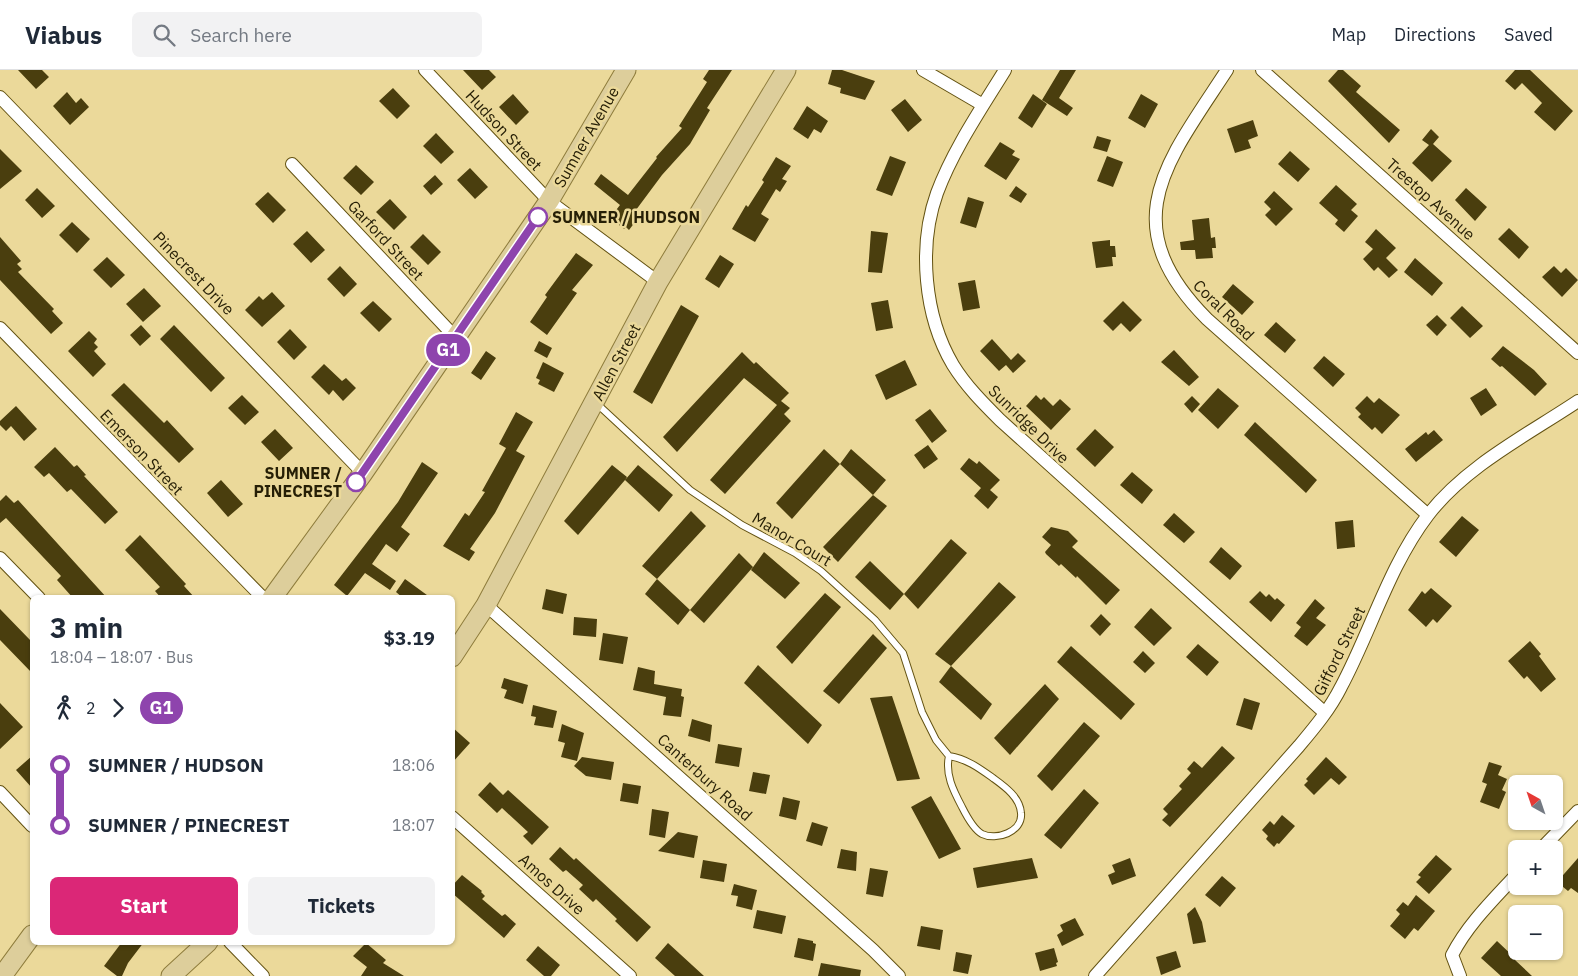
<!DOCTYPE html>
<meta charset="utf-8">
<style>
:root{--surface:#fff;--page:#f2f2f3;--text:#1f2937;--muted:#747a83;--line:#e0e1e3;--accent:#db2777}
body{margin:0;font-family:"IBM Plex Sans",sans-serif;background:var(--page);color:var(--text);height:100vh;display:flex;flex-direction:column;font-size:19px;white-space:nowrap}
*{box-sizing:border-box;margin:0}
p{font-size:16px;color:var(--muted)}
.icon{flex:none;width:28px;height:28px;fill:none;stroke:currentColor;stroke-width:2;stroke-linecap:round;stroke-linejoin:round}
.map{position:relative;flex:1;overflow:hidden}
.sheet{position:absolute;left:30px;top:525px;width:425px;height:350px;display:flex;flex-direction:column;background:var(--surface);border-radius:8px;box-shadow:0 1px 4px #0004}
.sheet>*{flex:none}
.badge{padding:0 10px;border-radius:16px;font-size:18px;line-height:32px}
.needle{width:32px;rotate:320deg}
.controls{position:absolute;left:1508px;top:705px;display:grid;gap:10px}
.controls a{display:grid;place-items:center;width:55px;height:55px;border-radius:8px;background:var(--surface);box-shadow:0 1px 4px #0004;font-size:25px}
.map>.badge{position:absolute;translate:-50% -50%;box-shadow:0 0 0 2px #fff}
.legs{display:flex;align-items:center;gap:8px;height:55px;padding:0 20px;font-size:16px}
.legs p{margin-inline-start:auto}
.head{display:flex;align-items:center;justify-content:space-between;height:85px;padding:0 20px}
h1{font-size:28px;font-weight:700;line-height:38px}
.action{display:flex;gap:10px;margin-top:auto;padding:10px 20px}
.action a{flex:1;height:58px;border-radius:8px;background:var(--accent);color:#fff;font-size:20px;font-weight:700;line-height:58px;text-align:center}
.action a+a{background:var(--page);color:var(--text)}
ul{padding:0 20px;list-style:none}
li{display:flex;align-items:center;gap:18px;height:60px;font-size:19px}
li i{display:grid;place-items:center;width:8px;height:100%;margin:0 6px;background:currentColor}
li i::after{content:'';width:12px;height:12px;margin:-6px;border:4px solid;border-radius:50%;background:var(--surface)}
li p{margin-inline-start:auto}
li:first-child i{background:linear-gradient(#0000 50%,currentColor 0)}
li:last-child i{background:linear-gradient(currentColor 50%,#0000 0)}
header{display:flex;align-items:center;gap:30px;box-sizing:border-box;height:70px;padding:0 25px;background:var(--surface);border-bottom:1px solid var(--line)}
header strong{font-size:24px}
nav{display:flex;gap:28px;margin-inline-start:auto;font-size:18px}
.search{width:350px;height:45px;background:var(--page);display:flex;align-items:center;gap:12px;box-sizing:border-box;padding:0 18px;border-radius:8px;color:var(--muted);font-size:19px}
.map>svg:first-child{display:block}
</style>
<header>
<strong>Viabus</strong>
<div class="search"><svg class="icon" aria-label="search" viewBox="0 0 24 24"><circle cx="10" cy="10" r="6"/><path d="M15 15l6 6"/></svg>Search here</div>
<nav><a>Map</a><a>Directions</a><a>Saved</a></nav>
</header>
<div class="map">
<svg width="1578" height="906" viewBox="0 0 1578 906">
<rect width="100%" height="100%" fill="#ebd99a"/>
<path fill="#4a3e0e" d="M18,0H42L49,7L36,19Z
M463,0H489L496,7L482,20Z
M709,0H732L707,38L710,40L690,74L662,105L633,144L638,148L629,160L626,157L624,159L610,148L620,135L594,114L601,104L628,125L657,88L656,87L682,58L679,56L707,12L703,9Z
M832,0H842L875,11L865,30L840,23L841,18L828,14Z
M1060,0H1076L1059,28L1073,38L1067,46L1042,30Z
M1338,0H1343L1361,16L1356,22L1400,60L1389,73L1328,11Z
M1515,0H1530L1573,41L1555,61L1534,42L1542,33L1522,13L1515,20L1505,11Z
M393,18L410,36L397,49L379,31Z
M67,22L76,33L81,28L89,37L70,55L53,36Z
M513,24L529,42L516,55L499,37Z
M1033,24L1047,34L1032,58L1018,48Z
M1141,24L1158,34L1145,58L1128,48Z
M905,29L922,50L908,62L891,40Z
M807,36L828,51L821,63L814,59L808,69L793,59Z
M1253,50L1258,66L1248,70L1251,78L1235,83L1227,59Z
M1431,59L1439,67L1433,74L1452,91L1432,112L1412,93L1429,75L1422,70Z
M436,63L454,82L441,94L423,76Z
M1097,66L1111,70L1107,82L1093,78Z
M1000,72L1015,81L1012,85L1020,89L1006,110L984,96Z
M0,79L22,101L0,119Z
M1290,81L1310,99L1298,112L1278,94Z
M890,86L906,92L892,126L876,120Z
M1107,86L1123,92L1113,117L1097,111Z
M776,87L791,96L782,109L787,111L780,122L776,119L761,144L769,149L755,172L732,159L746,135L748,137L764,112L762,110Z
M356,95L374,112L361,125L343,108Z
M470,98L488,117L475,129L457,110Z
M435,105L443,114L431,125L423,116Z
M1336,115L1357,134L1351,140L1358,146L1344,162L1335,154L1338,150L1319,133Z
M1016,116L1027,124L1021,133L1009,126Z
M37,118L55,136L42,148L25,130Z
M1466,118L1487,137L1475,151L1455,130Z
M1274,121L1293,139L1276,156L1265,145L1271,139L1264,132Z
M268,122L286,140L273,153L255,134Z
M968,127L984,132L976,158L960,153Z
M390,129L407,147L394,160L376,142Z
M1209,148L1211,168L1215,167L1216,178H1212L1213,188L1196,189L1195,180H1181L1180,172L1194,170L1192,150Z
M72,152L90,169L77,183L59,165Z
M1509,158L1529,177L1519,189L1498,169Z
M1376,159L1396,178L1386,188L1398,200L1389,208L1378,197L1374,201L1363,189L1373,179L1365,172Z
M307,161L325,180L311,193L293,174Z
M871,161L888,163L882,203L868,202Z
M423,164L441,182L428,195L410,177Z
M0,167L21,191L17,194L22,199L18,202L54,239L52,241L63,253L51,264L0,210Z
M1110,170V176H1115L1116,187H1112L1113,196L1096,198L1092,172Z
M576,183L593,195L572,220L577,223L547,265L530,252L547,227L545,225Z
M720,185L734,194L719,218L705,209Z
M107,187L125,205L111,218L93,200Z
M1415,188L1443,213L1432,226L1404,202Z
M340,196L357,214L344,227L327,209Z
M1554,196L1561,203L1566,198L1578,210L1562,227L1542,207Z
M975,210L980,238L963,241L958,213Z
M1233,214L1254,232L1242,245L1222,227Z
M144,218L161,236L143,252L126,234Z
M272,222L285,236L262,257L245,240L259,226L263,230Z
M888,230L893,258L876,261L871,233Z
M373,231L392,249L379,262L360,243Z
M1123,231L1142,250L1130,262L1121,253L1113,261L1103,251Z
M681,235L699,246L652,334L633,322Z
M1462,236L1483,256L1470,268L1450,248Z
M1437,245L1447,255L1437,266L1426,255Z
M1276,252L1296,270L1285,283L1264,265Z
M141,255L151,266L140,276L130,265Z
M174,255L225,308L211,322L160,269Z
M290,259L307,277L294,290L277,272Z
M89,261L97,269L94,273L98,277L94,281L106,294L93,307L68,281Z
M992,269L1011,290L1018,283L1026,291L1013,303L1006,295L999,301L980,281Z
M539,271L552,278L547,288L534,281Z
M1503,276L1534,300L1547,314L1535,326L1502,296L1500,297L1491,289Z
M1174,280L1199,307L1189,316L1161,292Z
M486,281L496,288L481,310L471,303Z
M742,282L754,294L756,292L789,323L781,331L790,338L784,344L791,351L725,424L710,410L777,335L744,308L677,382L663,367Z
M1324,286L1345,304L1333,317L1313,298Z
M905,290L917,315L886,330L875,305Z
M543,292L564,303L554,322L538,314L540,310L536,308Z
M324,294L342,311L346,308L356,318L343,331L333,320L329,325L311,307Z
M124,313L164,353L167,350L194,379L179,393L111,325Z
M1218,318L1239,336L1218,359L1198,340Z
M1486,318L1497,335L1481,346L1470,328Z
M242,325L259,342L245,355L228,338Z
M1036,325L1041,330L1044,327L1053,336L1060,329L1071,339L1051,360L1026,336Z
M1192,326L1200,334L1192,343L1184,334Z
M1367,326L1374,333L1379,328L1400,345L1382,364L1375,357L1372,360L1358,347L1361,344L1355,338Z
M16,336L37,359L24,371L11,356L6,361L0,355V351Z
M930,339L947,361L932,373L915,350Z
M516,342L533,352L516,381L525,386L495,443L470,479L475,482L469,491L443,476L465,443L469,446L485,422L482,421L506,378L499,374Z
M1255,352L1317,410L1306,423L1244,365Z
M275,359L293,378L279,391L261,372Z
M1095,359L1114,377L1095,397L1076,379Z
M1434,360L1443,370L1416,392L1405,379L1426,362L1428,365Z
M928,375L938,389L924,399L914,385Z
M55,377L74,397L77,395L86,405L84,406L118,442L105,454L71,419L67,422L49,403L44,407L34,397Z
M824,379L840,394L792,449L776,433Z
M851,379L886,410L873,425L840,394Z
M969,388L977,394L979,391L1000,410L990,420L998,427L988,439L974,426L981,418L960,399Z
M422,392L438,403L401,457L410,464L397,482L386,474L372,494L396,511L390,520L365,503L347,526L334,515L398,432Z
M612,395L627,407L625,410L638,395L673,425L659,442L625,410L578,465L564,451Z
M1132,402L1153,420L1142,434L1120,415Z
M221,410L243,434L228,447L207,423Z
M6,425L14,433L18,430L107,528H73L57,510L61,506L6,448L0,453V431Z
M873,425L887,436L838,492L823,477Z
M691,441L706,456L657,509L642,496Z
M1174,443L1195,462L1184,473L1163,455Z
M1462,446L1479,460L1456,487L1439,472Z
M1353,450L1355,477L1337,479L1335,452Z
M1051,457L1068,461L1078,471L1072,477L1120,520L1106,535L1077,506L1076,508L1061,494L1059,496L1046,484L1045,482L1051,475L1042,467Z
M140,465L186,514L184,516L195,528H161L155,521L160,517L125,480Z
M951,469L967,483L918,539L904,524Z
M1221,477L1242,496L1230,510L1209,492Z
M764,482L800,513L785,529L751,500Z
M739,483L753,497L704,553L690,540Z
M870,491L904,524L890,540L855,507Z
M405,509L431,528H403L396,522Z
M657,509L690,540L678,555L645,524Z
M999,512L1016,527L951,596L935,584Z
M1431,518L1452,536L1437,553L1433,549L1426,557L1408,540L1422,521L1425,524Z
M546,519L567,524L563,544L542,539Z
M1260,521L1266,527L1269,524L1275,530L1277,528L1285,535L1271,552L1249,532Z
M825,523L841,537L792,594L776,577Z
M1315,529L1325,538L1316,548L1326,555L1307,576L1294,566L1301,557L1296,553Z
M1151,538L1172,558L1154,576L1134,557Z
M0,539L32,572V603L0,570Z
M1101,544L1111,554L1100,566L1090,556Z
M574,547L597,549L596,567L573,565Z
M603,563L628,567L623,594L599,590Z
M873,564L887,578L839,634L823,621Z
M1530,571L1541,584L1539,586L1556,609L1541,622L1527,606L1524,609L1508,591Z
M1198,574L1219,592L1207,606L1186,587Z
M1071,576L1135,634L1121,650L1057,592Z
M1143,581L1155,593L1145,603L1133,592Z
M758,595L822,655L808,674L744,613Z
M951,596L992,634L981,650L939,612Z
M638,597L655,601L654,614L682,619L681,626L684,627L681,647L663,645L666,627L633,620Z
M504,608L528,615L523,634L504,628L507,620L501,618Z
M1045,614L1059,629L1010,685L994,668Z
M892,626L920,709L897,711L870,628Z
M1244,628L1260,633L1252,660L1236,655Z
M0,633L23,657L0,679Z
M533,635L557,641L553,658L534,655L536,647L531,646Z
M692,649L712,655L710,672L688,666Z
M1084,652L1100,666L1052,721L1037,706Z
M562,654L584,663L577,691L561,687L565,673L558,671Z
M452,657L470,673L452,693Z
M718,674L742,678L739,697L715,693Z
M1222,676L1235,688L1170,757L1162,750L1168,744L1163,739L1182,719L1179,716L1191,703L1187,699L1194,691L1202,698Z
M32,686V718L16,700Z
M582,687L614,692L611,710L586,706L574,696Z
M1326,687L1347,707L1339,715L1331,708L1314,725L1304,715L1308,711L1306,709Z
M1489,692L1502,696L1498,705L1507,709L1502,720L1506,722L1499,739L1480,732L1487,714L1482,712Z
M753,702L770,705L766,724L749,721Z
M490,712L503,725L508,720L549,757L532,775L523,766L528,762L502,738L497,743L478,725Z
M623,713L641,716L638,734L620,731Z
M1084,719L1099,733L1061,779L1044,765Z
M931,726L961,779L939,789L911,737Z
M783,727L800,731L796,750L779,746Z
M652,739L669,742L665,768L649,765Z
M1282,745L1295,756L1279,774L1277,773L1274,777L1266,769L1268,766L1262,760L1270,751L1274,755Z
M812,752L828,757L822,776L806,771Z
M678,762L698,766L694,788L658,781Z
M560,777L574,790L576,788L651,857L637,872L615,851L617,849L596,829L593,832L579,819L583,815L566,800L563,802L549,789Z
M841,779L857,782L856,801L837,798Z
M1436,785L1452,799L1429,824L1416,812L1421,807L1418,805Z
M1032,788L1038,808L977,818L973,798Z
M1130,788L1136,806L1112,815L1108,805L1115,802L1112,795Z
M1578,788V823L1571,818L1568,821L1557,812Z
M703,790L727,794L724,812L700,808Z
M870,798L888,801L883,827L866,824Z
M462,805L482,821L481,822L485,826L482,829L502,846L505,844L516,854L504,868L452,823V816Z
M1222,806L1236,818L1220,837L1205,825Z
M734,814L757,820L752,840L736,836L738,826L731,825Z
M1416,825L1435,841L1418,861L1414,858L1405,869L1390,856L1400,844L1396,840L1403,832L1408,836Z
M1195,837L1202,852L1206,872L1193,874L1187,844Z
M757,840L786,846L782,864L753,858Z
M1075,848L1084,865L1062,876L1057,865L1063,861L1060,855Z
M921,856L943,860L940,880L917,876Z
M798,868L813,871V873L816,874L813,891L794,887Z
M1497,871L1516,889L1515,890L1532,906H1501L1481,888Z
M122,872H144L128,893L122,906H117L104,896Z
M366,873L386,890L383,893L404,906H361L367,897L353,886Z
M668,873L704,906H675L655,888Z
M538,876L560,895L551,906H544L526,890Z
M1054,878L1058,892L1056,893L1057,896L1040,901L1035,883Z
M1176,881L1181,897L1161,905L1156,887Z
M956,882L972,885L968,904L953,901Z
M821,893L861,900L860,906H818Z"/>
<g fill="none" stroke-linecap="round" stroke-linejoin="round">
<g stroke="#635212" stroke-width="8">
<path id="lane" d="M595,332L690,420L742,455L795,483L821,501L875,550L903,583L922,642L936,670L949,686C945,704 953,720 962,737C966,745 973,759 982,764C996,771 1023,762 1021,743C1020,727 1004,716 993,708C979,698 967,689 949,686"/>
</g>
<g stroke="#635212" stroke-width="14">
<path id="street" d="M425,0L549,131L658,212
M923,0L983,35
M1005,0C981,39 953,80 937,123C918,176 924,246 953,295C966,316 983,333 1000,350L1325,643
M1227,0C1167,92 1112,153 1207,249L1428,445
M1262,0L1578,283
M0,27L363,403
M292,94L456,268
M0,258L263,528
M0,488L39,528
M486,535L873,880L899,906
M0,722L32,756
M452,747L630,906
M1541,779L1578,741
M230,872L263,906
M1095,906L1299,676C1315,657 1330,639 1341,617C1371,561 1389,496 1428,445C1466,396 1527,365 1578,331
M1460,906L1452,885C1468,854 1493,830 1516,805"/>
</g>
<g stroke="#8e7c3c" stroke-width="21">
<path id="primary" d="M272,528L363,403L549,131L626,0
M452,587L486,535L658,212L786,0
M2,906L32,865
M171,906L208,872"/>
</g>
<use href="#lane" stroke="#fff" stroke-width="6"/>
<use href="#street" stroke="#fff" stroke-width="12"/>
<use href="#primary" stroke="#ddce9b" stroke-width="19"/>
</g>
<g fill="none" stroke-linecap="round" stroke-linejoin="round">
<g stroke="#fff" stroke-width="11">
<path id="line-1" d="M356,412L538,147"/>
</g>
<use href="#line-1" stroke="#8e44ad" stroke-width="8"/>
</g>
<g fill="#fff" stroke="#8e44ad" stroke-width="2.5">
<circle cx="538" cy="147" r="9"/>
<circle cx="356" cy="412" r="9"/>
</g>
<g text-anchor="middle" stroke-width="5" stroke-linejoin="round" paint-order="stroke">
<g font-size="16" fill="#261f06" stroke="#ebd99a">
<text transform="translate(504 60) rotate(47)" y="6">Hudson Street</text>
<text transform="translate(586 67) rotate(-60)" y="6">Sumner Avenue</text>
<text transform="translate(1431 129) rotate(42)" y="6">Treetop Avenue</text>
<text transform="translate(386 170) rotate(47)" y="6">Garford Street</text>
<text transform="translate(194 203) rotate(46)" y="6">Pinecrest Drive</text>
<text transform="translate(1224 240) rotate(45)" y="6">Coral Road</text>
<text transform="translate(616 292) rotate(-62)" y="6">Allen Street</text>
<text transform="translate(1029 354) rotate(44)" y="6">Sunridge Drive</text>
<text transform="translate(142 382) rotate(46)" y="6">Emerson Street</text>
<text transform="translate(792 469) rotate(31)" y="6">Manor Court</text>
<text transform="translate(1339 581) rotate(-64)" y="6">Gifford Street</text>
<text transform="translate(705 707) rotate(42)" y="6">Canterbury Road</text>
<text transform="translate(552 814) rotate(42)" y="6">Amos Drive</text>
</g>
<g font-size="16" font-weight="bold" fill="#261f06" stroke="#ebd99a" text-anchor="start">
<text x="552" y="153">SUMNER / HUDSON</text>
<text x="342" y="409" text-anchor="end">SUMNER /<tspan x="342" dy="18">PINECREST</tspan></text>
</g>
</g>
</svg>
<div class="controls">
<a><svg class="needle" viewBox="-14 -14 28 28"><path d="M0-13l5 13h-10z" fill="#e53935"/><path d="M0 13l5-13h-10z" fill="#747a83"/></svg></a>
<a>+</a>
<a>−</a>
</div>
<b class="badge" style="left:448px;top:280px;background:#8e44ad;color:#fff">G1</b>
<section class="sheet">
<div class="head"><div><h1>3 min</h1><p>18:04 – 18:07 · Bus</p></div><b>$3.19</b></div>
<div class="legs"><svg class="icon" aria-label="walk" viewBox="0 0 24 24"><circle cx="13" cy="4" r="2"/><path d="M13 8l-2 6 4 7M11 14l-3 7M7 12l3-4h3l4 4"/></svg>2<svg class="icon" aria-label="forward" viewBox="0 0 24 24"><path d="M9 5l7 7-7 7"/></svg><b class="badge" style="background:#8e44ad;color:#fff">G1</b></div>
<ul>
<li><i style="color:#8e44ad"></i><b>SUMNER / HUDSON</b><p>18:06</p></li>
<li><i style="color:#8e44ad"></i><b>SUMNER / PINECREST</b><p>18:07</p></li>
</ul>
<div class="action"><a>Start</a><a>Tickets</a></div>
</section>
</div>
